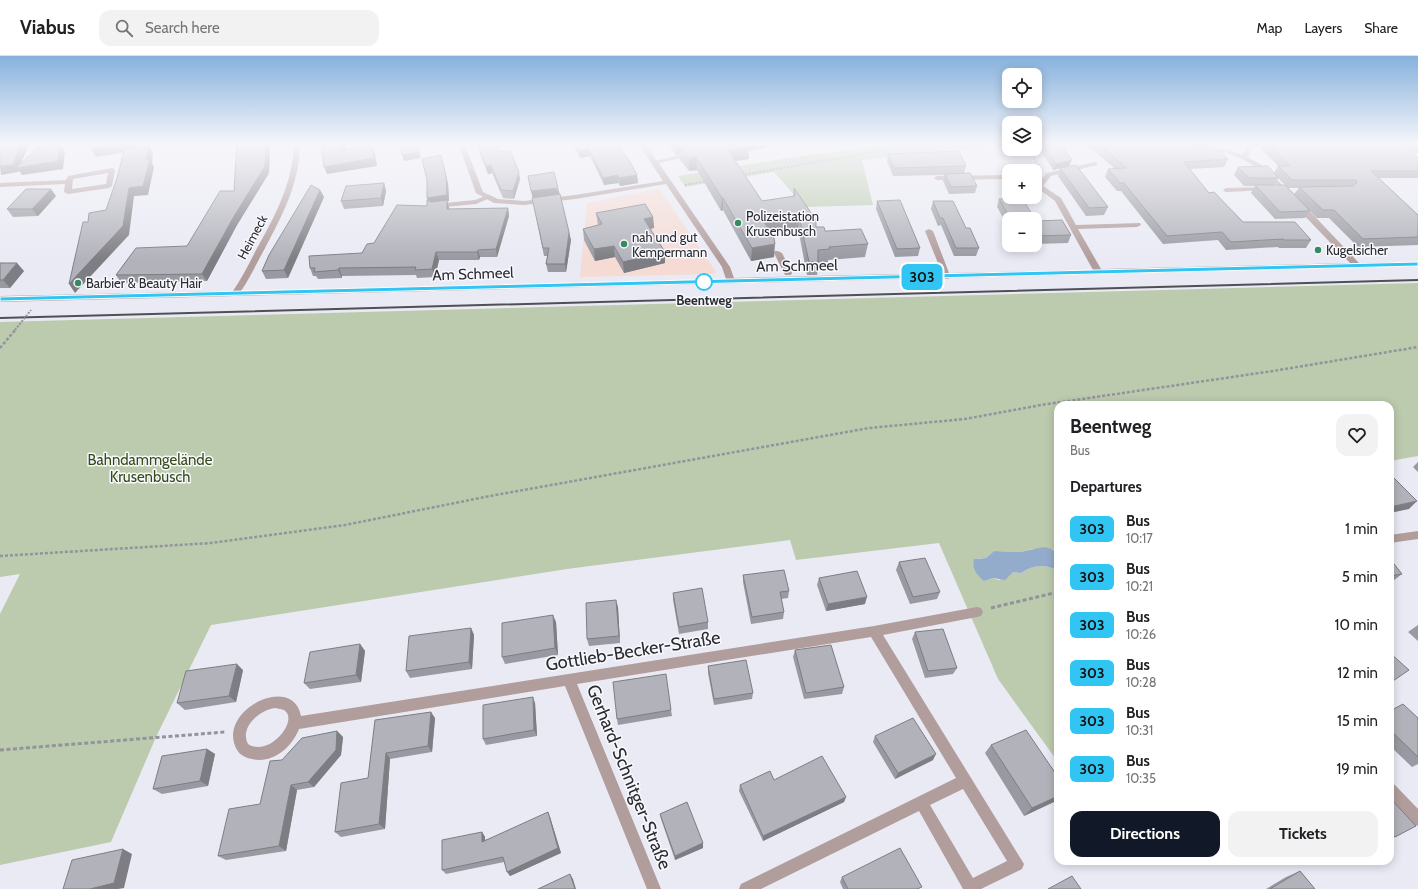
<!DOCTYPE html>
<meta charset="utf-8">
<style>
:root{--surface:#fff;--page:#f2f2f2;--text:#202124;--muted:#757577;--line:#e0e0e0;--accent:#111827}
body{margin:0;font-family:Cabin,sans-serif;background:var(--page);color:var(--text);height:100vh;display:flex;flex-direction:column;font-size:15px;white-space:nowrap}
*{box-sizing:border-box;margin:0}
p{font-size:13px;color:var(--muted)}
.icon{flex:none;width:22px;height:22px;fill:none;stroke:currentColor;stroke-width:2;stroke-linecap:round;stroke-linejoin:round}
.map{position:relative;flex:1;overflow:hidden}
.side{position:absolute;left:1054px;top:345px;width:340px;height:464px;display:flex;flex-direction:column;background:var(--surface);border-radius:12px;box-shadow:0 2px 10px #0003}
.side>*{flex:none}
.badge{padding:0 8px;border-radius:6px;font-size:14px;line-height:26px}
.tools{position:absolute;left:1002px;top:12px;display:grid;gap:8px}
.tools a{display:grid;place-items:center;width:40px;height:40px;border-radius:8px;background:var(--surface);box-shadow:0 2px 10px #0003;font-size:20px}
.map>.badge{position:absolute;translate:-50% -50%;box-shadow:0 0 0 2px #fff}
h2{padding:0 16px;font-size:15px;line-height:36px}
.round{display:grid;place-items:center;flex:none;width:42px;height:42px;border-radius:12px;background:var(--page)}
.overview{display:flex;align-items:center;justify-content:space-between;height:68px;padding:0 16px}
h1{font-size:19px;font-weight:700;line-height:30px}
.cta{display:flex;gap:8px;margin-top:auto;padding:8px 16px}
.cta a{flex:1;height:46px;border-radius:12px;background:var(--accent);color:#fff;font-size:16px;font-weight:700;line-height:46px;text-align:center}
.cta a+a{background:var(--page);color:var(--text)}
ul{padding:0;list-style:none}
li{display:flex;align-items:center;gap:12px;height:48px;padding:0 16px}
li div{flex:1}
li b{display:block;font-size:15px}
li em{font-style:normal}
li .badge{min-width:44px;font-weight:700;text-align:center}
header{display:flex;align-items:center;gap:24px;box-sizing:border-box;height:56px;padding:0 20px;background:var(--surface);border-bottom:1px solid var(--line)}
header strong{font-size:19px}
nav{display:flex;gap:22px;margin-inline-start:auto;font-size:14px}
.search{width:280px;height:36px;background:var(--page);display:flex;align-items:center;gap:10px;box-sizing:border-box;padding:0 14px;border-radius:12px;color:var(--muted);font-size:15px}
.map>svg:first-child{display:block}
</style>
<header>
<strong>Viabus</strong>
<div class="search"><svg class="icon" aria-label="search" viewBox="0 0 24 24"><circle cx="10" cy="10" r="6"/><path d="M15 15l6 6"/></svg>Search here</div>
<nav><a>Map</a><a>Layers</a><a>Share</a></nav>
</header>
<div class="map">
<svg width="1418" height="833" viewBox="0 0 1418 833">
<rect width="100%" height="100%" fill="#eaeaf5"/>
<path fill="#f5dbd4" d="M655,133L660,134L716,216L713,218L580,221L587,147Z"/>
<path fill="#bccaae" d="M906,87H1009V89L862,104L873,149L805,151L774,116L685,131L678,120L800,100Z
M1418,227V400L1390,405V349H1058V495L1055,493H1033L1020,496L994,495L986,502H978L984,525L993,522L999,524L1013,516L1021,517C1033,509 1045,507 1058,515V706L998,623L939,487L796,504L790,484L567,513L211,569L156,681L111,786L0,809V558L20,518L0,521V266Z"/>
<path fill="#94accc" d="M1044,491L1058,495V515C1045,507 1033,509 1021,517L1013,516L1005,524L993,522L984,525C976,518 972,513 974,503L986,502L994,495L1020,496Z"/>
<g fill="none" stroke-linecap="round" stroke-linejoin="round">
<path stroke="#93949b" stroke-width="2" stroke-dasharray="2 1.5" stroke-linecap="butt" d="M1028,93L1040,112
M742,119L909,90L937,87
M685,129L706,125"/>
<path stroke="#93949b" stroke-width="2.5" stroke-dasharray="3 2" stroke-linecap="butt" d="M0,500L211,487L345,469L490,440L869,372L965,363L1041,349L1273,315L1418,291"/>
<path stroke="#93949b" stroke-width="3" stroke-dasharray="4 2.5" stroke-linecap="butt" d="M991,552L1058,536
M0,694L225,676"/>
<path fill="#b19d9c" fill-rule="evenodd" d="M692,96L694,97V99L654,108L651,106Z
M488,139L492,141L490,142L476,148L435,152L431,150L435,148L475,144Z
M775,195H778L782,197L792,217L791,219H785L774,197Z"/>
<path fill="#b19d9c" fill-rule="evenodd" d="M294,87H300C300,127 282,160 264,194C256,208 250,222 241,235L726,223L722,211L666,128L575,143L524,149L494,147L476,137L458,87H464L483,136L498,143L524,145L575,139L663,125L638,87H645L730,211L734,222L942,217L925,175L929,173L933,175L949,217L1093,214L1055,145L1035,130V125L1039,126L1047,117L1095,106L1098,108L1097,109L1051,120L1043,130L1061,142L1076,169L1140,167L1141,169L1137,171L1078,173L1101,213L1350,207L1296,151V147H1302L1359,207L1418,206V210L950,222L947,223L944,222L0,246V240L233,235C242,222 249,208 256,194C275,160 293,127 294,87Z
M1258,87H1274L1252,92L1248,101L1266,112L1290,137V139H1286L1262,114L1242,103L1226,96L1205,97L1202,95C1212,88 1232,94 1242,99L1248,90Z
M112,112L115,114L112,130L109,132L68,138L64,136L65,128L0,131V127L66,124L68,120ZM108,117L106,128L72,133L73,123Z
M1009,119V123L937,124L934,122L937,120Z
M1267,131L1270,133L1269,134L1226,136L1223,134L1226,132Z
M1418,475V483L1390,487V479Z
M977,551L981,552L983,556L981,560L977,561L883,579L1024,808L1022,813L981,833H963L919,755L761,833H739L741,828L956,722L871,581L577,628L661,833H647L565,630L299,673C292,691 273,708 252,703C246,702 240,699 237,694C215,655 293,616 301,660L874,570ZM275,652C278,653 282,653 284,654C300,664 269,702 248,688C239,671 260,654 275,652ZM963,733L1007,805L973,822L930,749Z
M1390,727L1395,729L1418,753V770L1413,768L1390,744Z"/>
<path stroke="#4f5054" stroke-width="2" d="M0,262L1418,224"/>
<path stroke="#93949b" stroke-width="2" stroke-dasharray="2 1.5" stroke-linecap="butt" d="M15,274L31,254"/>
<path stroke="#93949b" stroke-width="2.5" stroke-dasharray="3 2" stroke-linecap="butt" d="M0,292L16,273"/>
</g>
<path fill="#9999a1" fill-rule="evenodd" d="M236,87H270L269,117L237,169L207,225L121,227L116,219L187,190L234,135L237,90Z
M477,87H497L500,96L520,123L514,143L503,142L492,117L488,118L480,98Z
M572,87H617L637,119L638,127L620,130L618,127L604,129L590,100L580,102Z
M667,87H776V89L749,95V103L735,105L762,145L793,140L794,132L816,171L825,175L868,188L865,201L828,204V206L818,207L817,219H807L798,172L771,177L774,201L751,205L723,154L721,155L697,114L689,115L680,104V98L676,99Z
M1045,87H1060L1069,110L1108,151L1104,159L1086,160L1058,120L1060,112L1053,114L1041,95L1043,89L1047,88Z
M1085,87H1207L1205,92L1228,103L1224,111L1190,113L1209,137L1243,166L1311,184L1306,192H1279L1278,191L1226,194L1218,184L1163,188L1121,135H1117L1105,121L1108,113H1115Z
M1263,87H1418V97H1412L1418,102V122H1379L1418,159V189L1358,191L1329,162H1317L1310,155L1305,162L1275,163L1251,137L1255,130H1244L1234,119L1238,111L1274,117L1278,110L1260,92ZM1278,122L1285,129H1274ZM1288,132H1299L1294,138Z
M888,98L966,110L964,117L977,130L975,137L949,138L943,125L944,119L893,120L887,105Z
M528,120L559,138L571,184L566,216H548L546,208L548,200H544Z
M384,127L386,135L383,150L344,153L341,145Z
M448,127L449,145H447L449,153L508,152L509,160L497,201H480L479,204H439L435,221L417,222L416,219L342,220V222L318,223L316,220H313L310,212L362,197L374,187L427,150L428,145L427,142Z
M320,134L324,141L288,222L266,223L262,215Z
M56,140L38,160L13,161L7,153Z
M999,143L1035,163H1009V172L997,151Z
M877,145L920,192L918,200L895,201L876,153Z
M933,145L966,172L979,192L976,200H954L941,169L938,170L931,153Z
M596,157L653,161L654,172L650,173L665,196V207L624,217L615,201L595,205L584,184L583,173L598,169Z
M1035,163L1036,165L1071,179L1068,187L1035,188Z
M0,207L24,215L10,232H0Z
M1418,406V416L1413,411Z
M1390,503L1402,518L1393,525H1390Z
M899,506L940,536L937,543L910,548L896,514Z
M743,519L789,535L788,542L781,543L784,556L783,563L751,568L743,526Z
M819,522L865,548L826,555L817,529Z
M673,537L708,566V573L679,578L673,544Z
M618,551L620,587L589,590L587,583Z
M556,566L558,599L505,608L502,601Z
M1418,569V585L1408,576Z
M471,572L474,579L472,613L410,622L406,615Z
M915,576L957,612L953,618L925,622L912,583Z
M360,588L365,595L361,626L310,633L304,627Z
M795,594L844,631L842,638L804,643L793,601Z
M708,610L753,637L752,643L714,649L708,617Z
M243,614L236,646L185,654L177,647Z
M535,647L537,680L486,689L483,683Z
M671,654L672,660L618,669L617,663Z
M1390,655L1418,662V708L1412,711L1390,690Z
M435,662L432,696L390,703L385,773L341,781L335,776L368,722L375,664Z
M337,675L343,681L341,699L314,731L297,734L286,795L226,804L218,800L260,748L282,704Z
M875,680L933,704L895,723L873,686Z
M991,689L1058,721V744L1024,760L985,697Z
M207,693L215,698L208,730L162,738L153,733Z
M774,724L846,741L844,746L763,785L739,735L740,729Z
M1390,742L1395,781L1390,783Z
M660,758L703,787V792L675,804L661,763Z
M550,761L561,797L510,820L504,806L446,818L442,814L482,776L485,781V784Z
M1300,815L1315,833H1266L1286,821Z
M842,821L920,833H843L840,826Z"/>
<path fill="#7d7d83" d="M21,87H29L20,111L60,88L65,96L63,113L22,119L19,115L18,116L1,119L0,110Z
M128,87H138V94L96,101L91,93Z
M266,87H270V88L269,117L237,169L207,225L202,218Z
M343,87H345L346,101L343,94Z
M417,87L421,102L404,105L402,99Z
M676,87H710L680,91V98L676,99Z
M745,87H776V89L749,95V103L728,106V94Z
M149,90L153,98L152,107L154,111L148,139L134,140L129,179L75,237L69,228L146,103Z
M372,90L375,97L377,110L327,118L324,111Z
M589,93L590,100L580,102L579,95Z
M441,99L448,127L449,145H447L449,152L450,161L429,148L427,142Z
M696,101L697,114L689,115V103Z
M1072,104L1069,110L1053,114L1056,108Z
M491,109L492,117L488,118L486,110Z
M519,116L520,123L514,143L513,135Z
M618,119V127L604,129L603,122Z
M637,119L638,127L620,130L619,122Z
M384,127L386,135L383,150L381,142Z
M558,132L560,139L533,142L531,135Z
M51,133L56,140L38,160L32,153Z
M320,134L324,141L288,222L284,214Z
M722,142H723V154L721,155Z
M508,152L509,160L497,201L496,193Z
M799,160L798,172L763,178L764,166Z
M653,161L654,172L644,174V163Z
M569,176L571,184L566,216L565,208Z
M775,188L774,201L751,205L752,192Z
M614,190L615,201L595,205L594,193Z
M478,194L480,201L479,204L477,196Z
M436,196L439,204L435,221L432,213Z
M665,196V207L624,217L623,206Z
M17,207L24,215L10,232L3,224Z
M339,212L342,220V222L338,214Z
M1417,445L1409,453L1390,457V451Z
M867,541L865,548L826,555L828,548Z
M616,544L618,551L620,587L619,580Z
M553,559L556,566L558,599L555,592Z
M471,572L474,579L472,613L469,606Z
M360,588L365,595L361,626L356,619Z
M237,608L243,614L236,646L229,640Z
M533,641L535,647L537,680L534,674Z
M431,656L435,662L432,696L428,690Z
M337,675L343,681L341,699L314,731L308,726Z
M207,693L215,698L208,730L200,725Z
M386,697L390,703L385,773L379,768Z
M936,698L933,704L895,723L898,717Z
M291,729L297,734L286,795L279,790Z
M1058,740V744L1024,760L1032,752Z
M846,741L844,746L763,785V780Z
M548,756L550,761L561,797L510,820L507,816Z
M482,776L485,781V790L482,786Z
M703,787V792L675,804V800Z
M123,793L132,798L124,832L118,833H90Z
M570,818L573,823L576,833H575Z"/>
<path fill="#b2b2bb" stroke="#7d7d83" d="M0,87H21L13,109L0,110Z
M92,87H128L91,93Z
M237,87H266L265,110L233,162L202,218L116,219L136,192L187,190L220,135H234Z
M321,87H343V94L372,90L374,102L324,111Z
M399,87H417L419,96L402,99Z
M477,87H497L500,96L510,94L519,116L513,135L501,134L491,109L486,110Z
M575,87H617L629,104L637,119L619,122L618,119L603,122L589,93L579,95Z
M698,87H747L750,91L728,94L762,145L795,140L794,132L816,164V171H824L825,175H827L861,173L868,188L829,191L830,193L818,194V206H809L799,160L764,166L774,182L775,188L752,192L723,142H722L696,101L689,103L680,91Z
M1056,87H1060L1072,104L1056,108L1043,89L1057,88Z
M1097,87H1192V90L1196,92L1215,91L1228,103L1184,106L1209,137L1214,136L1243,166H1295L1311,184H1284L1283,183L1231,186L1222,176L1167,180L1124,127H1120L1108,113L1127,112Z
M1268,87H1418V90H1404L1418,102V115H1371L1418,159V181L1363,183L1334,154H1323L1299,131L1353,130L1357,127L1356,124H1292L1278,110H1290Z
M60,88L58,105L16,112L36,93Z
M149,90L146,103H150L143,130L129,132L123,170L69,228L83,166H88L89,157L106,154L118,119L124,94Z
M959,95L966,110L894,112L888,98Z
M441,99L446,120L447,139L427,142V124L422,103Z
M1076,109L1108,151L1089,152L1060,112Z
M1268,110L1278,122H1249L1238,111Z
M554,116L558,132L531,135L528,120Z
M970,117L977,130L951,131L945,118Z
M384,127L381,142L341,145L346,130Z
M311,129L320,134L284,214L262,215L269,199Z
M1255,129H1285L1310,155L1280,156Z
M26,133H51L32,153H7Z
M560,138L569,176L565,208H546L549,192H543L532,142Z
M1022,142L1035,163H1011L999,143Z
M427,144L431,146L447,144V153L508,152L496,193L478,194L477,196H436L432,213L415,214L416,211L339,212L338,214L314,216L315,212H310L309,200L362,197L367,188L374,187L397,149L427,150Z
M900,144L920,192L897,193L877,145Z
M933,145H953L966,172H970L979,192H956L943,162H940Z
M645,148L653,161L644,163L665,196L623,206L614,190L594,193L583,173L602,168L596,157Z
M1035,163L1036,165L1062,164L1071,179L1035,180Z
M0,207H17L3,224H0Z
M1390,418L1417,445L1390,451Z
M925,502L940,536L913,541L899,506Z
M1390,503L1402,518L1390,520Z
M784,514L789,535L780,536L784,556L752,561L743,519Z
M857,515L867,541L828,548L819,522Z
M702,532L708,566L679,571L673,537Z
M616,544L619,580L587,583L586,547Z
M553,559L555,592L502,601V567Z
M471,572L469,606L406,615L409,580Z
M943,573L957,612L928,615L915,576Z
M360,588L356,619L304,627L310,596Z
M831,589L844,631L806,637L795,594Z
M1390,597L1409,614L1390,627Z
M746,604L753,637L714,643L708,610Z
M237,608L229,640L177,647L186,615Z
M666,618L671,654L617,663L613,626Z
M533,641L534,674L483,683V649Z
M1403,648L1418,662V701L1390,674V655Z
M431,656L428,690L386,697L379,768L335,776L341,727L368,722L375,664Z
M913,662L936,698L898,717L875,680Z
M1026,674L1058,721V740L1032,752L991,689Z
M337,675L336,694L308,726L291,729L279,790L218,800L229,753L260,748L270,705L282,704L302,682Z
M207,693L200,725L153,733L162,700Z
M822,700L846,741L763,780L740,729L770,715L774,724Z
M1390,742L1416,770L1395,781L1390,775Z
M687,746L703,787L675,800L660,758Z
M548,756L558,792L507,816L503,801L442,814V784L482,776V786Z
M900,792L922,831L917,833H848L842,821Z
M123,793L114,827L90,833H63L72,804Z
M1300,815L1315,833H1270Z
M570,818L575,833H538Z
M1072,820L1081,833H1048Z"/>
<linearGradient id="sky" x2="0" y2="1"><stop stop-color="#86b1dd"/><stop offset="0.43" stop-color="#f6f6fa"/><stop offset="1" stop-color="#f6f6fa" stop-opacity="0"/></linearGradient>
<rect width="1418" height="204" fill="url(#sky)"/>
<path fill="#30c5f3" stroke="#fff" d="M1418,206V210L0,245V241Z"/>
<g fill="#358b5f" stroke="#f8f8fe" stroke-width="1.5">
<circle cx="738" cy="167" r="4"/>
<circle cx="624" cy="188" r="4"/>
<circle cx="1318" cy="194" r="4"/>
<circle cx="78" cy="227" r="4"/>
</g>
<circle fill="#fff" stroke="#30c5f3" stroke-width="2" cx="704" cy="226" r="8"/>
<g text-anchor="middle" stroke-width="3" stroke-linejoin="round" paint-order="stroke">
<g font-size="13" fill="#2a2b2e" stroke="#f8f8fe" text-anchor="start">
<text x="746" y="165">Polizeistation<tspan x="746" dy="15">Krusenbusch</tspan></text>
<text x="632" y="186">nah und gut<tspan x="632" dy="15">Kempermann</tspan></text>
<text x="1326" y="199">Kugelsicher</text>
<text x="86" y="232">Barbier &amp; Beauty Hair</text>
</g>
<g font-size="13" fill="#2a2b2e" stroke="#f8f8fe">
<text transform="translate(252 181) rotate(-62)" y="5">Heimeck</text>
</g>
<g font-size="13" font-weight="bold" fill="#2a2b2e" stroke="#f8f8fe">
<text x="704" y="249">Beentweg</text>
</g>
<g font-size="15" fill="#2a2b2e" stroke="#f8f8fe">
<text transform="translate(797 210) rotate(-1)" y="5">Am Schmeel</text>
<text transform="translate(473 218) rotate(-2)" y="5">Am Schmeel</text>
</g>
<g font-size="15" fill="#344b16" stroke="#f8f8fe">
<text x="150" y="409">Bahndammgelände<tspan x="150" dy="17">Krusenbusch</tspan></text>
</g>
<g font-size="18" fill="#2a2b2e" stroke="#f8f8fe">
<text transform="translate(633 595) rotate(-9)" y="6">Gottlieb-Becker-Straße</text>
<text transform="translate(629 721) rotate(68)" y="6">Gerhard-Schnitger-Straße</text>
</g>
</g>
</svg>
<div class="tools">
<a><svg class="icon" aria-label="locate" viewBox="0 0 24 24"><circle cx="12" cy="12" r="6"/><path d="M12 2v4M12 18v4M2 12h4M18 12h4"/></svg></a>
<a><svg class="icon" aria-label="layers" viewBox="0 0 24 24"><path d="M12 4l9 5-9 5-9-5zM3 14l9 5 9-5"/></svg></a>
<a>+</a>
<a>−</a>
</div>
<b class="badge" style="left:922px;top:221px;background:#30c5f3;color:#111">303</b>
<section class="side">
<div class="overview"><div><h1>Beentweg</h1><p>Bus</p></div><a class="round"><svg class="icon" aria-label="heart" viewBox="0 0 24 24"><path d="M12 20l-8-8c-3-5 5-10 8-4 3-6 11-1 8 4z"/></svg></a></div>
<h2>Departures</h2>
<ul>
<li><span class="badge" style="background:#30c5f3;color:#111">303</span><div><b>Bus</b><p>10:17</p></div><em>1 min</em></li>
<li><span class="badge" style="background:#30c5f3;color:#111">303</span><div><b>Bus</b><p>10:21</p></div><em>5 min</em></li>
<li><span class="badge" style="background:#30c5f3;color:#111">303</span><div><b>Bus</b><p>10:26</p></div><em>10 min</em></li>
<li><span class="badge" style="background:#30c5f3;color:#111">303</span><div><b>Bus</b><p>10:28</p></div><em>12 min</em></li>
<li><span class="badge" style="background:#30c5f3;color:#111">303</span><div><b>Bus</b><p>10:31</p></div><em>15 min</em></li>
<li><span class="badge" style="background:#30c5f3;color:#111">303</span><div><b>Bus</b><p>10:35</p></div><em>19 min</em></li>
</ul>
<div class="cta"><a>Directions</a><a>Tickets</a></div>
</section>
</div>
